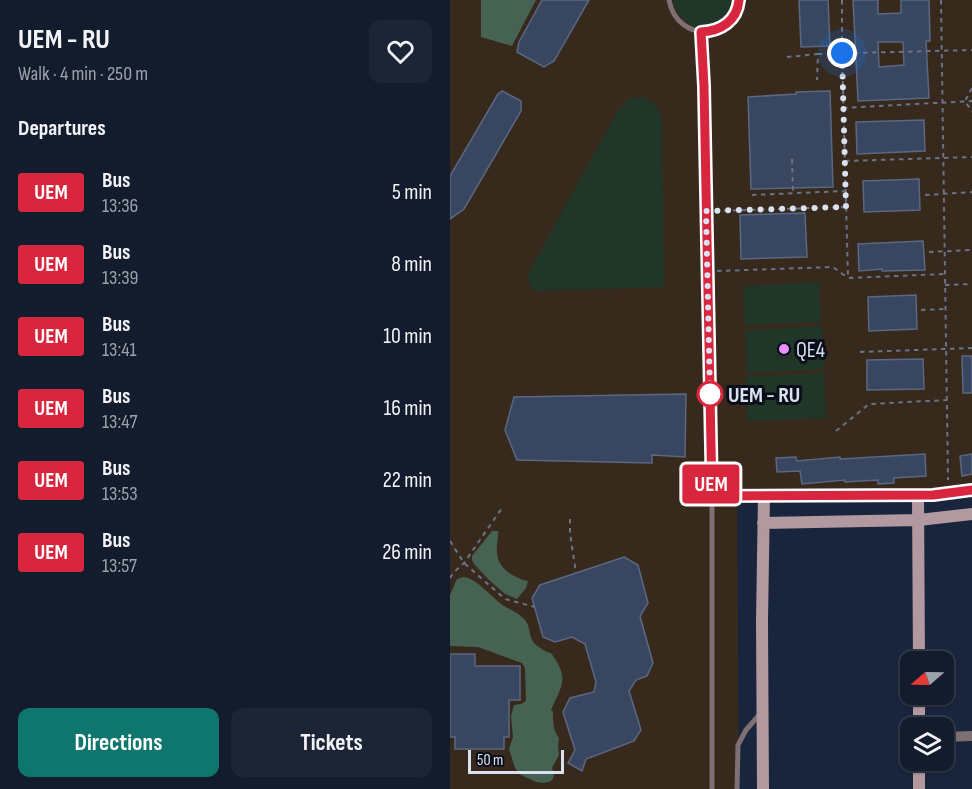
<!DOCTYPE html>
<meta charset="utf-8">
<style>
:root{--surface:#131c2d;--page:#1c2535;--text:#f1f3f6;--muted:#9da1aa;--line:#323a49;--accent:#0f766e}
body{margin:0;font-family:"Sofia Sans Condensed",sans-serif;background:var(--page);color:var(--text);height:100vh;display:flex;flex-direction:column;font-size:22px;white-space:nowrap}
*{box-sizing:border-box;margin:0}
p{font-size:20px;color:var(--muted)}
.icon{flex:none;width:33px;height:33px;fill:none;stroke:currentColor;stroke-width:2;stroke-linecap:round;stroke-linejoin:round}
.map{position:relative;flex:1;overflow:hidden}
.details{display:flex;flex-direction:column;background:var(--surface);width:450px}
.details>*{flex:none}
.badge{padding:0 12px;border-radius:4px;font-size:21px;line-height:39px}
.needle{width:39px;rotate:250deg}
.buttons{position:absolute;left:450px;top:651px;display:grid;gap:12px}
.buttons a{display:grid;place-items:center;width:54px;height:54px;border-radius:12px;background:var(--surface);box-shadow:0 2px 4px #0004,0 0 0 2px var(--line);font-size:30px}
.scale{position:absolute;left:18px;bottom:15px;width:96px;box-sizing:border-box;padding-left:6px;border:3px solid #dae2f2;border-top:0;font-size:16px;line-height:21px;white-space:nowrap;color:#dae2f2;-webkit-text-stroke:4px #090e19;paint-order:stroke}
.you{position:absolute;width:30px;height:30px;margin:-15px;border:4px solid #fff;border-radius:50%;background:#1a73e8;box-shadow:0 0 0 9px #1a73e833}
.map>.badge{position:absolute;translate:-50% -50%;box-shadow:0 0 0 3px #fff}
h2{padding:0 18px;font-size:22px;line-height:54px}
.round{display:grid;place-items:center;flex:none;width:63px;height:63px;border-radius:12px;background:var(--page)}
.summary{display:flex;align-items:center;justify-content:space-between;height:102px;padding:0 18px}
h1{font-size:28px;font-weight:700;line-height:45px}
.action{display:flex;gap:12px;margin-top:auto;padding:12px 18px}
.action a{flex:1;height:69px;border-radius:12px;background:var(--accent);color:#fff;font-size:24px;font-weight:700;line-height:69px;text-align:center}
.action a+a{background:var(--page);color:var(--text)}
ul{padding:0;list-style:none}
li{display:flex;align-items:center;gap:18px;height:72px;padding:0 18px}
li div{flex:1}
li b{display:block;font-size:22px}
li em{font-style:normal}
li .badge{min-width:66px;font-weight:700;text-align:center}
main{display:flex;flex:1;min-height:0}
.map>svg:first-child{display:block}
</style>
<main>
<section class="details">
<div class="summary"><div><h1>UEM - RU</h1><p>Walk · 4 min · 250 m</p></div><a class="round"><svg class="icon" aria-label="heart" viewBox="0 0 24 24"><path d="M12 20l-8-8c-3-5 5-10 8-4 3-6 11-1 8 4z"/></svg></a></div>
<h2>Departures</h2>
<ul>
<li><span class="badge" style="background:#d7263d;color:#fff">UEM</span><div><b>Bus</b><p>13:36</p></div><em>5 min</em></li>
<li><span class="badge" style="background:#d7263d;color:#fff">UEM</span><div><b>Bus</b><p>13:39</p></div><em>8 min</em></li>
<li><span class="badge" style="background:#d7263d;color:#fff">UEM</span><div><b>Bus</b><p>13:41</p></div><em>10 min</em></li>
<li><span class="badge" style="background:#d7263d;color:#fff">UEM</span><div><b>Bus</b><p>13:47</p></div><em>16 min</em></li>
<li><span class="badge" style="background:#d7263d;color:#fff">UEM</span><div><b>Bus</b><p>13:53</p></div><em>22 min</em></li>
<li><span class="badge" style="background:#d7263d;color:#fff">UEM</span><div><b>Bus</b><p>13:57</p></div><em>26 min</em></li>
</ul>
<div class="action"><a>Directions</a><a>Tickets</a></div>
</section>
<div class="map">
<svg width="522" height="789" viewBox="0 0 522 789">
<rect width="100%" height="100%" fill="#19253c"/>
<path fill="#38291d" d="M0,0H522V488L370,493L287,492L289,789H0Z"/>
<path fill="#1f3629" d="M223,0H285C277,38 232,37 223,0Z
M194,97L207,106L212,119L214,287L87,291L80,286L78,274L167,112L179,99Z
M369,282L371,322L295,325L293,286Z
M372,326L374,369L297,373L295,330Z
M374,373L376,418L298,421L296,376Z"/>
<path fill="#456252" d="M31,0H86L62,46L31,37Z
M42,531H48C49,538 46,545 47,552C47,568 64,578 78,581L76,588L67,599L55,594L38,579L24,564L22,560V556Z
M13,577C26,577 43,599 54,606C61,610 69,613 74,619C83,628 76,639 89,647C94,650 95,652 101,653C120,679 112,685 101,710L103,712C103,721 103,731 109,738L108,747L109,755L102,768L104,774L103,779L99,782L92,783L86,782L71,775L65,768L59,749L63,737L61,716L64,705L71,704L76,701L75,668L72,663L28,647L0,646V595L7,579Z"/>
<path fill="#394660" stroke="#5a6883" stroke-width="1.5" fill-rule="evenodd" d="M92,0H139L104,61L94,67L67,52L69,42Z
M349,0H378L380,46L351,47Z
M403,0H428V14L451,13V0H479L480,41H476L479,98L408,101ZM428,42H453L454,65L429,67Z
M52,91L71,101V111L14,209L0,219V176L48,94Z
M380,91L383,187L301,189L298,97L346,94V92Z
M474,120L475,151L407,154L406,122Z
M469,179L470,210L414,212L413,181Z
M355,213L357,257L291,259L290,215Z
M473,241L475,270L432,271V269L409,271L408,244Z
M466,295L467,329L419,331L418,297Z
M512,356H522V393H513Z
M473,359L474,389L417,390V360Z
M236,394L235,457L202,455V463L67,460L55,430L64,397Z
M475,454L476,476L444,478V483L428,484V480L395,482V480L352,484L350,471L327,472L326,458L346,457L347,461L390,457V459Z
M522,454V474L512,476L510,456Z
M174,557L188,565L198,603L190,616L203,663L197,676L186,680L179,691L191,730L184,741L136,759L132,771L118,763L125,750L113,712L120,698L144,692L146,682L135,644L122,637L105,642L93,637L82,598L90,585Z
M0,654H25V666H70V700H59V737H54V749H5V737H0Z"/>
<g fill="none" stroke-linecap="round" stroke-linejoin="round">
<path stroke="#6a7488" stroke-width="2" stroke-dasharray="4.5 4.5" stroke-linecap="butt" d="M392,0V53L398,278L495,274
M491,0L498,480
M368,54L522,50
M337,57L368,54L367,80
M522,88L515,101L522,112
M393,108L522,101
M342,159L343,193
M395,161L522,157
M302,195L395,191
M475,195L522,192
M265,211L396,207
M479,252L522,250
M267,271L383,267L398,278
M495,285L522,284
M471,310L495,309
M410,352L522,348
M386,431L419,404L497,400
M120,519V533L126,573
M0,541L14,563L55,599L85,607
M0,578L3,573L14,563L52,508"/>
<path stroke="#7e6f73" stroke-width="5" d="M219,0C227,43 285,42 289,0
M251,32L254,85L262,496V789
M262,496H314
M287,789L288,745L296,730L310,714"/>
<path stroke="#7e6f73" stroke-width="10" d="M494,737L522,736"/>
<path stroke="#b2999f" stroke-width="12" d="M468,496L469,662
M313,523L469,520L522,514
M469,728V694
M313,789L312,621L314,496L483,495L522,490
M469,789V760"/>
</g>
<g fill="none" stroke-linecap="round" stroke-linejoin="round">
<g stroke="#fff" stroke-width="14">
<path id="line" d="M289,0C287,21 271,31 251,32L254,86L262,496L483,495L522,490"/>
</g>
<use href="#line" stroke="#d7263d" stroke-width="9"/>
<path stroke="#dae2f2" stroke-width="6" stroke-dasharray="0 10.8" d="M260,394L256,211L396,207L392,53"/>
</g>
<circle fill="#eb8dfb" stroke="#090e19" stroke-width="2" cx="334" cy="349" r="6"/>
<circle fill="#fff" stroke="#d7263d" stroke-width="3" cx="260" cy="394" r="12"/>
<g text-anchor="middle" stroke-width="6" stroke-linejoin="round" paint-order="stroke">
<g font-size="22" fill="#dae2f2" stroke="#090e19" text-anchor="start">
<text x="346" y="357">QE4</text>
</g>
<g font-size="22" font-weight="bold" fill="#dae2f2" stroke="#090e19" text-anchor="start">
<text x="278" y="402">UEM - RU</text>
</g>
</g>
</svg>
<div class="buttons">
<a><svg class="needle" viewBox="-14 -14 28 28"><path d="M0-13l5 13h-10z" fill="#e53935"/><path d="M0 13l5-13h-10z" fill="#9da1aa"/></svg></a>
<a><svg class="icon" aria-label="layers" viewBox="0 0 24 24"><path d="M12 4l9 5-9 5-9-5zM3 14l9 5 9-5"/></svg></a>
</div>
<div class="scale">50 m</div>
<div class="you" style="left:392px;top:53px"></div>
<b class="badge" style="left:261px;top:484px;background:#d7263d;color:#fff">UEM</b>
</div>
</main>
